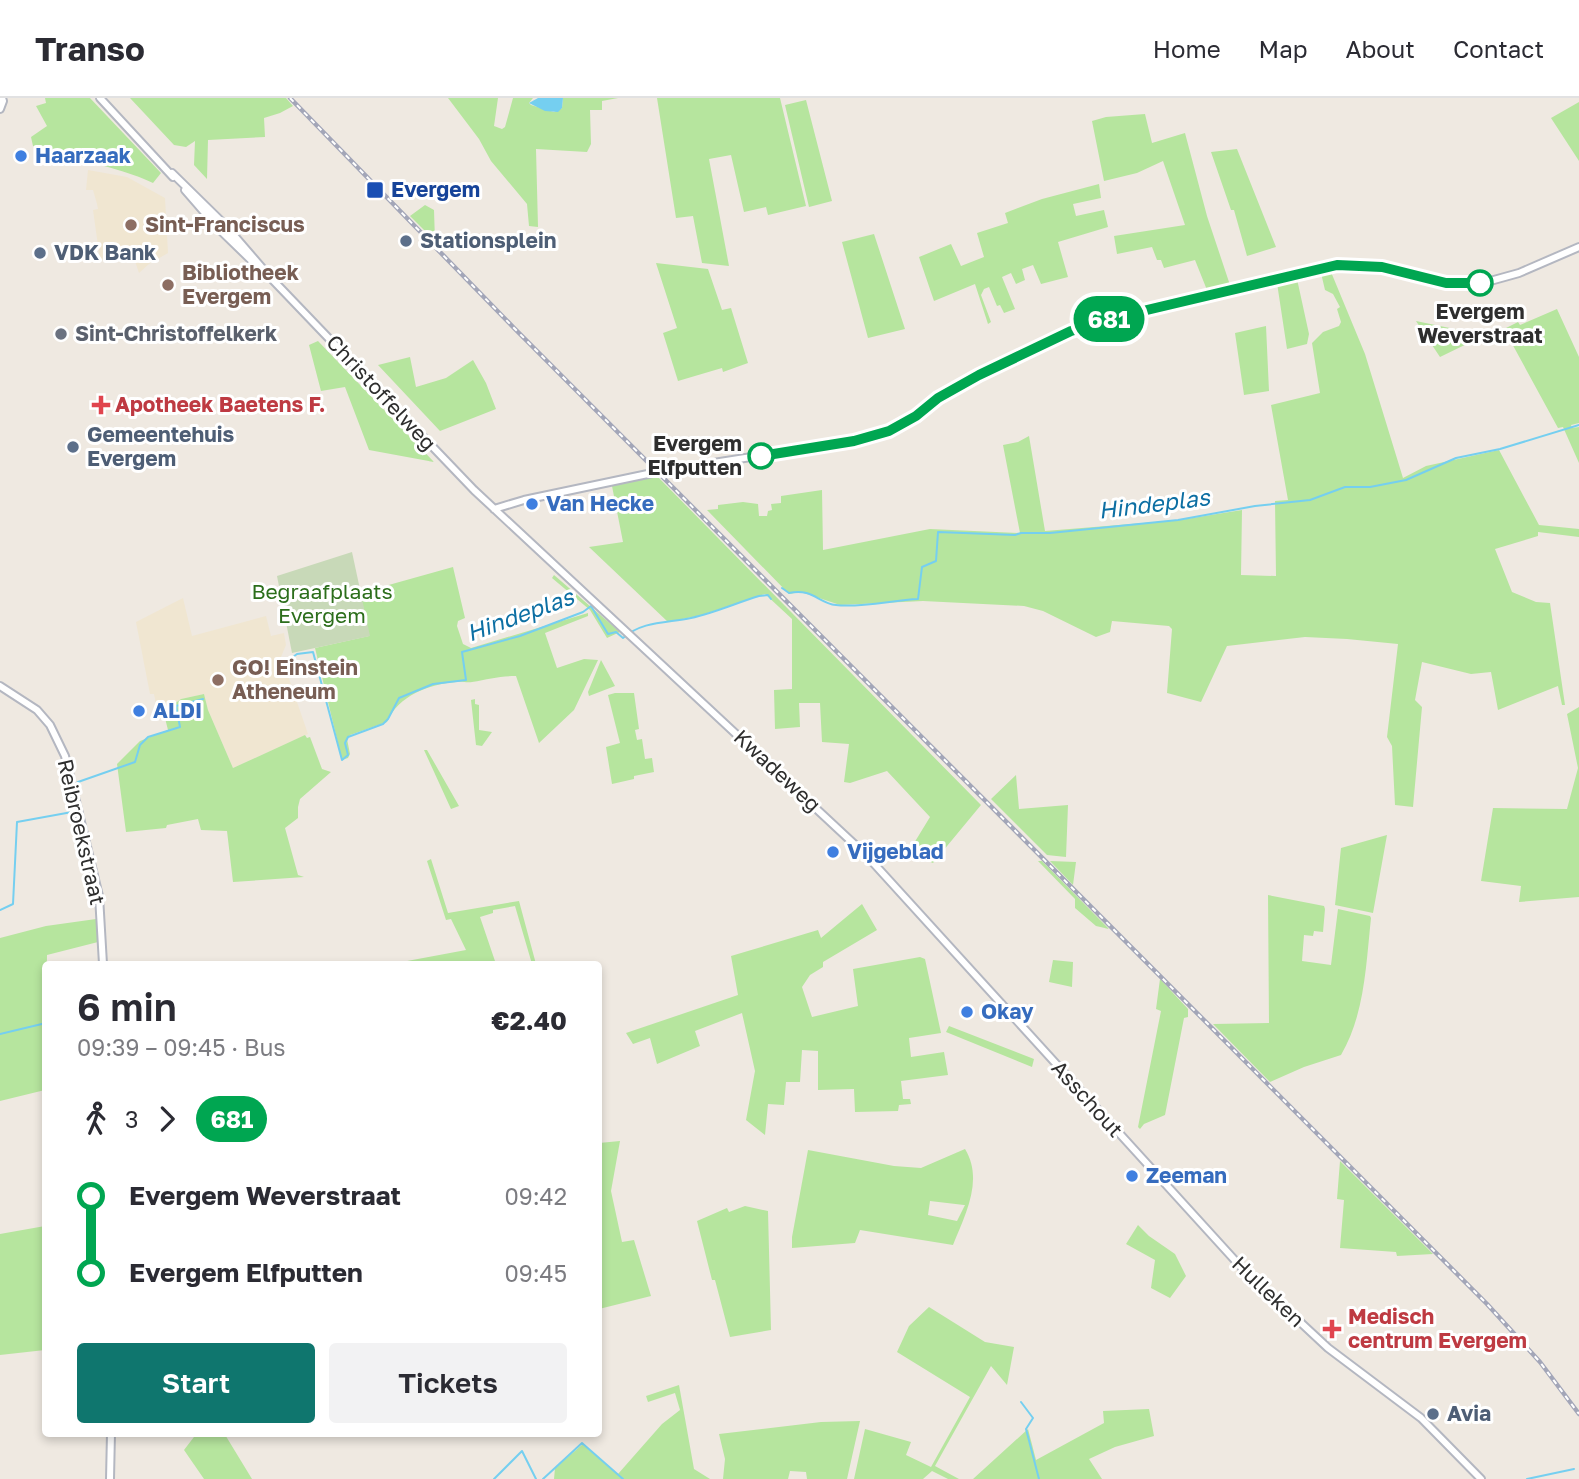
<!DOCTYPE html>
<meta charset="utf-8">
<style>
:root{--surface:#fff;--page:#f2f2f3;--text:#2b2b33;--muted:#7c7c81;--line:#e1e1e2;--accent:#0f766e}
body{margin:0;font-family:"Golos Text",sans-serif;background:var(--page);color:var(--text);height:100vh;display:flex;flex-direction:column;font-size:26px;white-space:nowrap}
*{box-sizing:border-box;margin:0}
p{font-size:23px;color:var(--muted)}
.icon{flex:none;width:38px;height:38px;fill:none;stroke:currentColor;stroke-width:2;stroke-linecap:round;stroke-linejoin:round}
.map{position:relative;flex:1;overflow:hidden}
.sheet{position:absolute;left:42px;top:863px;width:560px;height:476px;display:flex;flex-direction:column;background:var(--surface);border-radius:7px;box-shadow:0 4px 10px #0003}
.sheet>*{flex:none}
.badge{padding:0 14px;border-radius:23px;font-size:24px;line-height:46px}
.map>.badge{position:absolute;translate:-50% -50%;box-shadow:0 0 0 4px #fff}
.legs{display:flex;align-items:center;gap:10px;height:77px;padding:0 35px;font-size:23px}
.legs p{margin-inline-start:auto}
.head{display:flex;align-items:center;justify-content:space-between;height:119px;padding:0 35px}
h1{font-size:38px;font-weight:600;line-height:52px}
.button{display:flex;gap:14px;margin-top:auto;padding:14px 35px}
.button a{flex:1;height:80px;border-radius:7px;background:var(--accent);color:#fff;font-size:28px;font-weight:600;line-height:80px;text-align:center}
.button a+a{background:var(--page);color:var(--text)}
ul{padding:0 35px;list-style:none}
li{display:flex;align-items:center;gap:24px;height:77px;font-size:26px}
li i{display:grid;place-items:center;width:10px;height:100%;margin:0 9px;background:currentColor}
li i::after{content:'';width:18px;height:18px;margin:-9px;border:5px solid;border-radius:50%;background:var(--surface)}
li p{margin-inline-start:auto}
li:first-child i{background:linear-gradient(#0000 50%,currentColor 0)}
li:last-child i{background:linear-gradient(currentColor 50%,#0000 0)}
header{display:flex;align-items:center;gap:42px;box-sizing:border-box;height:98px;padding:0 35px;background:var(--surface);border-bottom:2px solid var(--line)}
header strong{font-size:33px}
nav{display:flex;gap:38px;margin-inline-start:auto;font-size:24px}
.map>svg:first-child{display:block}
</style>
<header>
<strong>Transo</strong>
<nav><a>Home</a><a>Map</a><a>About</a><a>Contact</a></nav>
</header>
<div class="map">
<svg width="1579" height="1381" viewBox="0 0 1579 1381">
<rect width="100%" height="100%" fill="#efe9e1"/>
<path fill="#f0e6d1" d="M88,72L127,79L165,100L168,155L149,166L139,175L135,163L128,165L126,161L121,162L119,159L100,162L93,112L98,111L97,106L93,92H86Z
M183,500L192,538L266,518L271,538L284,535L286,547L278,566L285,569L308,636L233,670L208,612L204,596L181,601L174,606V618L159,621L154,596H150L136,524Z"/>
<path fill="#b6e59e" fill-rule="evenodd" d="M45,0H90L161,75L153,85C115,67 73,63 33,48L31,39L47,28L36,8L46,5Z
M130,0H286L293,8L280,15L264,20L265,39L208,42L207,81L194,67L195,43L186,49L174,47Z
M448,0H498L494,28L502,31L505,29L513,0H533L529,5L531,7L554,14L562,10L563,0H618L602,3V12H590L591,46L587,54L536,51L538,129L529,128L527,106L491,63L479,41Z
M657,0H780L806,108L768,117L766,109L744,114L731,57L709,61L729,168L702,165L693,118L676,120Z
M806,2L832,103L809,109L785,7Z
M1579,4V63L1551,20Z
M1145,16L1152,45L1185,35L1207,118L1230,187L1207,192L1195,162L1164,170L1161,162H1157L1152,149L1117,156L1114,138L1185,127L1163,63L1137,75L1104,83L1092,23L1106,19Z
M1237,51L1276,149L1247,158L1234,112H1231L1211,54Z
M1099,86L1101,100L1073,106L1076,118L1104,112L1108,129L1058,144L1068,179L1041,186L1033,167L1022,171L1025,182L1016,186L1011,175L1002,179L1015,211L1004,215L1000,207L997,208L989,189L984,191L981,197L991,224L988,226L975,186L934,203L919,159L951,146L961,168L984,159L977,135L1008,125L1005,115L1042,101Z
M425,107L434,112L435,143L410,118Z
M874,136L905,231L868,240L842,144Z
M656,165L708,171L722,212L731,210L748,265L723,274L722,270L678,283L663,235L677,230Z
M1331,174L1365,256L1403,380L1426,368L1499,352L1539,427L1579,431V439L1538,434V438L1495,451L1512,494L1536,504L1550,505L1565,607H1562L1558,588L1498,612L1491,574L1471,576L1422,564L1415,602L1422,609L1413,709L1395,707L1392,648L1387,639L1398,546L1347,541L1305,539L1227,548L1201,604L1167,595L1172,531L1169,528L1112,523L1110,534L1096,539L1043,513L1024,508L923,503L840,507L801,494L789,496L707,412L718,411V407L743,404L758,406L759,418H767L768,413L772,412L771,406L781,405V398L822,392L823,452L930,431L1020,435L1003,347L1018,344L1029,338L1045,433L1180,422L1242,412L1241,477L1276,478L1275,403L1288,402L1271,307L1320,295L1312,245L1323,234L1339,228L1341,224L1337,211L1340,209L1333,196L1325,192L1321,175Z
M1297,181L1309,236L1307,246L1287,251L1277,185Z
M1557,211L1579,259V325L1571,327L1572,330L1579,329V365L1563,329L1558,330L1504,231L1518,224L1520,227Z
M1416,223L1469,234L1472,233L1477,241L1440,259Z
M1266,228L1269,293L1244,297L1235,235Z
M318,243L434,364L369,352L345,289L321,293L309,247Z
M410,259L416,289L446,280L473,262L486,285L496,311L440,333L378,267Z
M657,378L981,707L933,765L908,755L930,719L887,673L850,685L844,684L849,646L822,644L820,605H799L800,629L775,631L774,592L792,591V521L765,496L702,517L668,524L589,449L623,444L612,388Z
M453,469L465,520L458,523L457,528L463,546L471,550L588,515V518L545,535L557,570L584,561L598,562L574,612L539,645L516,578C500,578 488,581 472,584C467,585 462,583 456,584C429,586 398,598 387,624L350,637L347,641L350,656L348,660L342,662L315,550L369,538L360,495Z
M554,477L620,534L607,540L590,512L552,480Z
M601,562L615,588L589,598L588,594Z
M615,595H634L639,631L635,632L637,642L642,641L645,661L652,660L654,674L634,678V681L612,686L606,649L620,645L608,597Z
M204,596L208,612L233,670L305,637L307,640L310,639L322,671L331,674L300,701L298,709V720L285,730L298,777L304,779L233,784L227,733L201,732L198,721L167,727L166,730L126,734L117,666L140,643L168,632L165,620L174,618V606L181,601Z
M475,601V606L479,607V632L492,634L482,648L476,647L471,602Z
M1579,609V799L1519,804L1521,788L1481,783L1493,710L1567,711L1578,670L1567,616Z
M424,652H427L459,708L451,711Z
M1016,677L1019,711L1068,707L1066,759L1047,757L991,701Z
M1387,737L1373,815L1335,807L1341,750Z
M431,761L448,815L519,803L536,866H532L515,808L493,812V815L480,819L496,866H391L466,852L451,821L446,822L427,763Z
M1038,763H1042L1109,831L1096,828L1075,810V801Z
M1050,763L1076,764L1073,787Z
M1268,797L1324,808L1325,811L1323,834L1314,833L1313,838L1304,837L1302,863L1331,867L1338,811L1370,818L1371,820C1366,866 1365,916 1341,957L1304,969L1270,984L1213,926L1269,925Z
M862,806L877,832L823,864V869L810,877L802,889L812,919L858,908L853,871L920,859L925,861L941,935L909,940L911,959L944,954L948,977L901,983L903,1001H910L911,1006L899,1007L898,1013L855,1014L854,991L818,992V953L802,952L800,984H786L784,1007L768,1006L765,1037L746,1022L755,973L742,915L695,933L700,948L657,966L650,940L633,946L626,935L738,897L731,858L818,832L821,840Z
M96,821L98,844L47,857L45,992L0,1003V840L46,828Z
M1053,862L1073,864L1072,889L1049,884Z
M1160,881L1188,911V919L1184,920L1165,1017L1144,1026L1140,1031L1138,1029L1161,913L1156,911Z
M949,928L1034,961L1032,969L946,934Z
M620,1043L611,1093L622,1144L634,1142L651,1198L599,1211V1045Z
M965,1051C984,1082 965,1117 953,1147L860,1132L855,1145L792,1150V1139L808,1052L894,1068L921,1070ZM930,1103L964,1107H965L957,1123L928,1117Z
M1340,1063L1433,1156L1397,1158L1396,1154L1340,1150L1344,1102L1337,1101Z
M745,1108L768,1113L771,1232L730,1239L715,1182H712L697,1123L727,1110L729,1114Z
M1138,1127L1149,1138L1175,1156L1186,1178L1170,1200L1151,1190L1155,1162L1126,1146Z
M45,1128V1252L0,1257V1136Z
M929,1209L985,1244L1014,1249L1007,1287L991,1268L935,1368L959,1381H948L932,1373L923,1381H854L865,1331L911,1344L906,1357L931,1369L970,1299L897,1254L909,1228Z
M679,1287L694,1371L710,1381H554L555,1370L583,1346L618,1376L662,1326L680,1312L675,1295L648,1304L646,1298Z
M1463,1310L1479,1317L1480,1321L1467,1326L1462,1325L1458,1314Z
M1149,1311L1154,1338L1115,1349L1089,1361L1102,1381H973L1028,1331L1036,1362L1104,1325L1103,1313Z
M860,1323L847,1381H807L806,1374L790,1373L788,1381H723L725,1361L719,1336L821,1324Z
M197,1335H224L252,1381H204L184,1352Z"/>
<path fill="#c8d9b8" d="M352,454L370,538L292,555L277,478Z"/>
<path fill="#75cff0" d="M538,0H563L562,10L558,14L545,13L529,5Z"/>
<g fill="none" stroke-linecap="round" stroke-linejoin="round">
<path stroke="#75cff0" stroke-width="2" d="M782,490L789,495C813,490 818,505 836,507C861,510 893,502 918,501L922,469L936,463L938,434L1015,437L1021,435H1050L1178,422L1255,408L1310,402L1345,389H1370L1406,382L1456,360L1500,351L1579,327
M285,565L297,556L313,554L342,662L348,657L345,645L348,639L383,626L388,621L399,600L433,586L466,582L462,554L520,538L583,514L591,508L608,536L616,534L623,540C642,523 666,525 691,520C714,515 736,505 759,498L768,497L771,501
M78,684L135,664L140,647L148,639L180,629L176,608L203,601
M0,812L13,806L17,724L72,714
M0,936L46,925
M1021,1304L1033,1320L1026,1331L1039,1381
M494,1381L522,1353L536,1381
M543,1381L582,1345L623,1381
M1527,1381L1574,1371"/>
<g stroke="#b4b7c1" stroke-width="10">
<path id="secondary" d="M100,0L173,79
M0,11L3,3L2,0
M172,75L225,127L269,178L474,392L867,758L1241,1169L1328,1250L1421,1320L1481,1381
M185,92L218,130L252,163
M494,411L524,402L662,373L854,343L879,337L900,328L955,290L1071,233L1099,224L1337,167L1382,169L1446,185H1483L1519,175L1579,149
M0,588L37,612L50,627L65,658L99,798L103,866
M110,1381L111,1335"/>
</g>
<use href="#secondary" stroke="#fff" stroke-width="6"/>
<g stroke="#a3a6b8" stroke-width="4.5">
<path id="rail" d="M290,0L514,230L1487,1206L1540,1264L1579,1316"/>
</g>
<use href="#rail" stroke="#fff" stroke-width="2" stroke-dasharray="5" stroke-linecap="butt"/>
</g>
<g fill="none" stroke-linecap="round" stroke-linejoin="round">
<g stroke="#fff" stroke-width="16">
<path id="line-1" d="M761,358L854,343L889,333L916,318L938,300L979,277L1071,233L1130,216L1337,167L1382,169L1446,185H1480"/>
</g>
<use href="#line-1" stroke="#00a651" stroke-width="10"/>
</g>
<g fill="#3f7fe0" stroke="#fff" stroke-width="2.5">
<circle cx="21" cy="58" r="7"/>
<circle cx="532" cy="406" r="7"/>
<circle cx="139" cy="613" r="7"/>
<circle cx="833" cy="754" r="7"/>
<circle cx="967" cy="914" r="7"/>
<circle cx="1132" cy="1078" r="7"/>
</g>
<rect fill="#1a4fb4" stroke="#fff" stroke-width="2.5" x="366" y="83" width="18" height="18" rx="3.5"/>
<g fill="#8d6e63" stroke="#fff" stroke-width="2.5">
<circle cx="131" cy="127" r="7"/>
<circle cx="168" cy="187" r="7"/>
<circle cx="218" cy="582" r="7"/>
</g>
<g fill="#5c6f8a" stroke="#fff" stroke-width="2.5">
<circle cx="406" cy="143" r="7"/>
<circle cx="40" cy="155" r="7"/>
<circle cx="73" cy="349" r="7"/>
<circle cx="1433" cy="1316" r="7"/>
</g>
<g fill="#fff" stroke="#00a651" stroke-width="3.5">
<circle cx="1480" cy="185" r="12"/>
<circle cx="761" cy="358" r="12"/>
</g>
<circle fill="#6b7280" stroke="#fff" stroke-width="2.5" cx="61" cy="236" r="7"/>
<g fill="#e0444e" stroke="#fff" stroke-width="2.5">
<path d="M97.5 296.5h7v7h7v7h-7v7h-7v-7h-7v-7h7z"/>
<path d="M1328.5 1220.5h7v7h7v7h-7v7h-7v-7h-7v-7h7z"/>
</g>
<g text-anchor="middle" stroke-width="6" stroke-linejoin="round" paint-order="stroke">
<g font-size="21" font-weight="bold" fill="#366cbe" stroke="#fff" text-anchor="start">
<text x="35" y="65">Haarzaak</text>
<text x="546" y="413">Van Hecke</text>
<text x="153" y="620">ALDI</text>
<text x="847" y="761">Vijgeblad</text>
<text x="981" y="921">Okay</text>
<text x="1146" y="1085">Zeeman</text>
</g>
<g font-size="21" font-weight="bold" fill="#164399" stroke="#fff" text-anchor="start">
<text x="391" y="99">Evergem</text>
</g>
<g font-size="21" font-weight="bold" fill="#785e54" stroke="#fff" text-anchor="start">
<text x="145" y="134">Sint-Franciscus</text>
<text x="182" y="182">Bibliotheek<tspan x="182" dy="24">Evergem</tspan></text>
<text x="232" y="577">GO! Einstein<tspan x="232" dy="24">Atheneum</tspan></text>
</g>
<g font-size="21" font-weight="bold" fill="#4e5e75" stroke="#fff" text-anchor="start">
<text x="420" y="150">Stationsplein</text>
<text x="54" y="162">VDK Bank</text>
<text x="87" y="344">Gemeentehuis<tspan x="87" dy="24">Evergem</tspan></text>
<text x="1447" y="1323">Avia</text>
</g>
<g font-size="21" font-weight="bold" fill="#2e2e2e" stroke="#fff">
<text x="1480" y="221">Evergem<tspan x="1480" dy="24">Weverstraat</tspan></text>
<text x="742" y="353" text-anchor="end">Evergem<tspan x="742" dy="24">Elfputten</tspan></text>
</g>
<g font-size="21" font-weight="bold" fill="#5b616d" stroke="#fff" text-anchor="start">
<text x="75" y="243">Sint-Christoffelkerk</text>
</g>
<g font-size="21" fill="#2e2e2e" stroke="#fff">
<text transform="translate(381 295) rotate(47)" y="7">Christoffelweg</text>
<text transform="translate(777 673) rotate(43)" y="7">Kwadeweg</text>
<text transform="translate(81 734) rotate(77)" y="7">Reibroekstraat</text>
<text transform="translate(1087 1001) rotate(48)" y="7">Asschout</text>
<text transform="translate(1268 1194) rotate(44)" y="7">Hulleken</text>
</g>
<g font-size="21" font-weight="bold" fill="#be3a42" stroke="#fff" text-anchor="start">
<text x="115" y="314">Apotheek Baetens F.</text>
<text x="1348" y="1226">Medisch<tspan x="1348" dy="24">centrum Evergem</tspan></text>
</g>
<g font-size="21" fill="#2c6e1b" stroke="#fff">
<text x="322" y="501">Begraafplaats<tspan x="322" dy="24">Evergem</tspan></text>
</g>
<g font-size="23" font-style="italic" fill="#0d6fa3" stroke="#fff">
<text transform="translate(1154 406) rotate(-7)" y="8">Hindeplas</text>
<text transform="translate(520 517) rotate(-20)" y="8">Hindeplas</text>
</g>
</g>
</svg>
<b class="badge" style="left:1109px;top:221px;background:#00a651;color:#fff">681</b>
<section class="sheet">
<div class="head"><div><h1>6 min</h1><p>09:39 – 09:45 · Bus</p></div><b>€2.40</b></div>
<div class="legs"><svg class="icon" aria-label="walk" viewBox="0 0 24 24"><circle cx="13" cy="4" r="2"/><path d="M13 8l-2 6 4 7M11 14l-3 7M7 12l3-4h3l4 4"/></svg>3<svg class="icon" aria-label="forward" viewBox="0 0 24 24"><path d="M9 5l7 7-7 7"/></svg><b class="badge" style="background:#00a651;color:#fff">681</b></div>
<ul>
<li><i style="color:#00a651"></i><b>Evergem Weverstraat</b><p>09:42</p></li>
<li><i style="color:#00a651"></i><b>Evergem Elfputten</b><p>09:45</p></li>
</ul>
<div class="button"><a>Start</a><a>Tickets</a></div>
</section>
</div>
